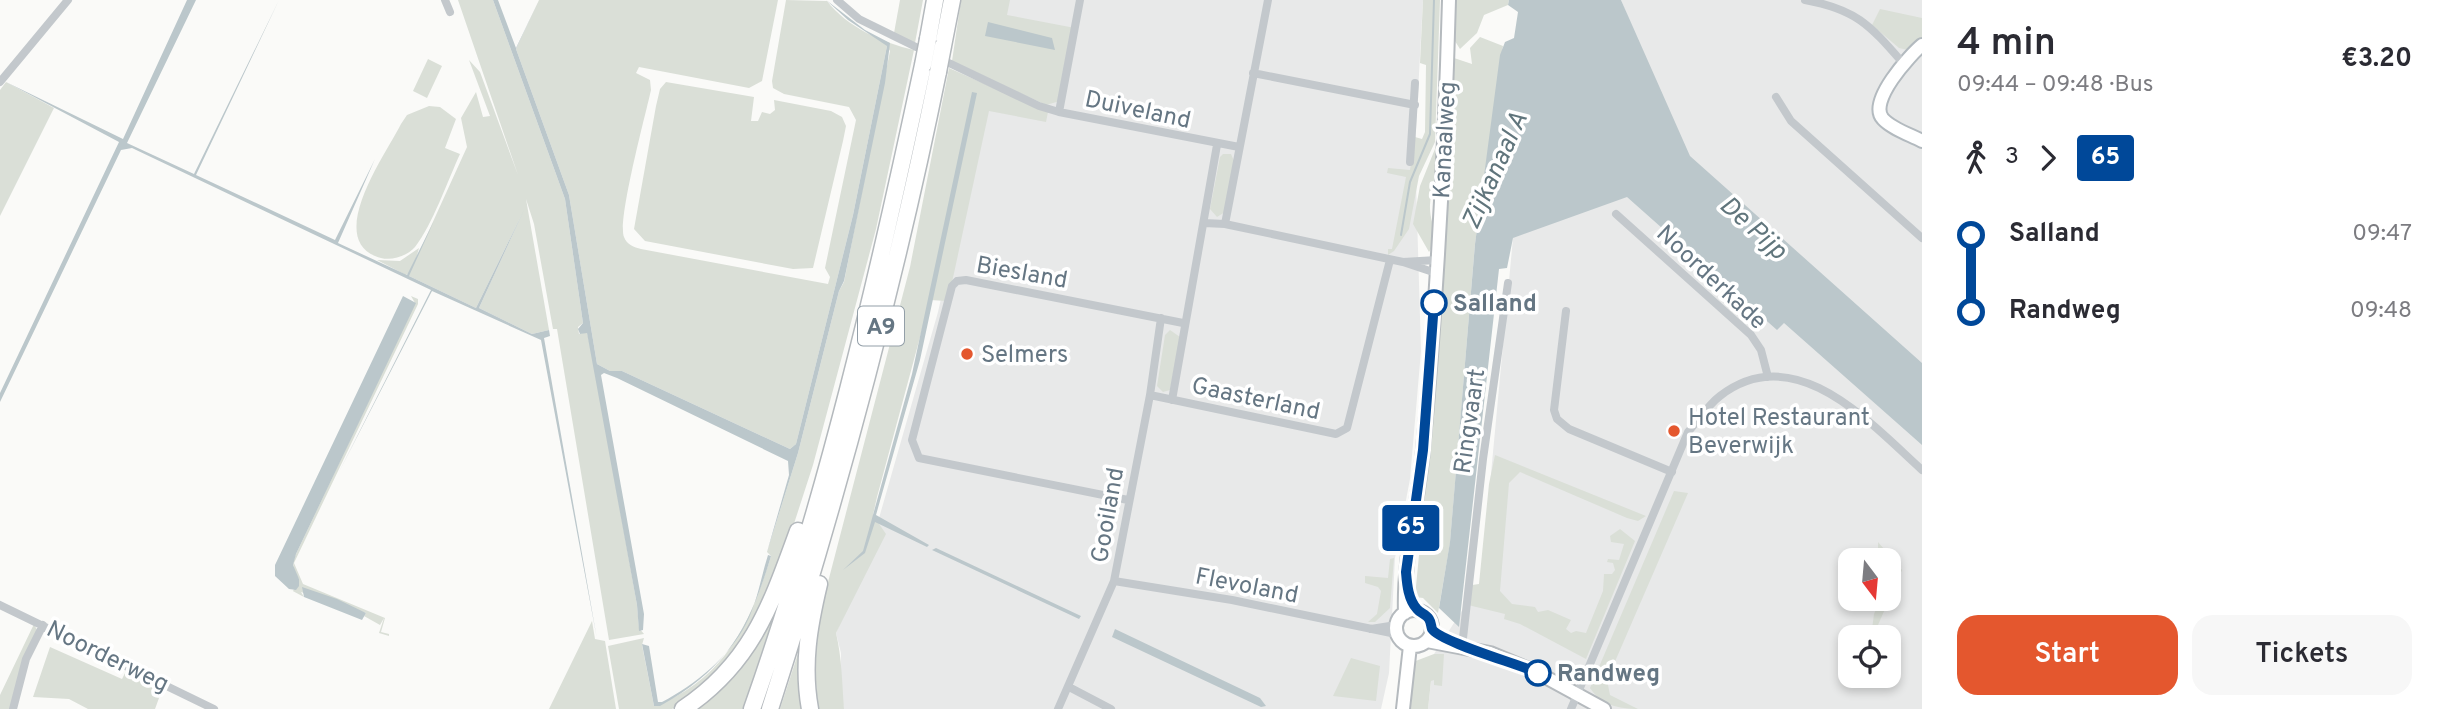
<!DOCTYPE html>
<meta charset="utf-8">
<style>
:root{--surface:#fff;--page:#f7f7f7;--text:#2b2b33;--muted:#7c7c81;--accent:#e4572e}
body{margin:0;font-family:Overpass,sans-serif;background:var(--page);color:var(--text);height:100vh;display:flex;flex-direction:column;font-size:26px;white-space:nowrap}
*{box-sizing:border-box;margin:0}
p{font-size:23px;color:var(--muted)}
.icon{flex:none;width:38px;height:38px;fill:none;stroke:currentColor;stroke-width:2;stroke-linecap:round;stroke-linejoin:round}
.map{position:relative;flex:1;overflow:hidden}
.sheet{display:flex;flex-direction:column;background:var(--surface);width:525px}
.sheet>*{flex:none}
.badge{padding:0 14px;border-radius:5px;font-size:24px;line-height:46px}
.needle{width:46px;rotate:164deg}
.tools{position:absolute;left:1838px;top:548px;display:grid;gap:14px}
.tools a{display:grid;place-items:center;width:63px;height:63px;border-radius:14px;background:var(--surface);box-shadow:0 4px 10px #0003;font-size:35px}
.map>.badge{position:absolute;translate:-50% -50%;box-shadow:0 0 0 4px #fff}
.legs{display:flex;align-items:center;gap:10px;height:77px;padding:0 35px;font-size:23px}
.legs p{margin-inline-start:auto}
.overview{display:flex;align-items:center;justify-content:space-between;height:119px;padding:0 35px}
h1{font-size:38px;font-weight:600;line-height:52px}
.primary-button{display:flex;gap:14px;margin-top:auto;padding:14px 35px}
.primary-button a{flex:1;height:80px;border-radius:21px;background:var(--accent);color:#fff;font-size:28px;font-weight:600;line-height:80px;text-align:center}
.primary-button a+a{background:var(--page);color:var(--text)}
ul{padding:0 35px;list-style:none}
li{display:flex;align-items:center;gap:24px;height:77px;font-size:26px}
li i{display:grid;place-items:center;width:10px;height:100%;margin:0 9px;background:currentColor}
li i::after{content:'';width:18px;height:18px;margin:-9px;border:5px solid;border-radius:50%;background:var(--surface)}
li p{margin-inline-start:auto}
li:first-child i{background:linear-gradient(#0000 50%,currentColor 0)}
li:last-child i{background:linear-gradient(currentColor 50%,#0000 0)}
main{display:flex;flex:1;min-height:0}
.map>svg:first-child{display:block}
</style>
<main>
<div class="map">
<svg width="1922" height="709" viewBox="0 0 1922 709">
<rect width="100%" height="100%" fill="#fafaf8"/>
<path fill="#e8e9e9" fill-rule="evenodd" d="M997,0H1423L1415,148L1421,351L1410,479L1395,558L1389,673L1381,709H844L841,695V653L836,633L867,560L938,312L987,95Z
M1621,0H1922V709H1428L1434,654L1481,581L1513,238L1639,44ZM1850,560H1888V598H1850ZM1850,637H1888V676H1850Z"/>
<path fill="#dadfd7" d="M458,0H493L565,199L583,323L578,327L579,334L587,332L595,369L637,605L639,628L644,634L609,640L557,329H553L534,224L526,199L549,330L532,334L479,308L523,212L476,308L409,276V273L406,275L377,260L400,261L419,248L416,259L467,147L461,118L476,92L483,117L490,116L469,60L480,72L518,175Z
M539,0H778L762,81L749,88L639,67L636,73L650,80L651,90C646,113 617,221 624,237C627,245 634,247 641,249L828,284L830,277L825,268L856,120L849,107L784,94L773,88L772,81L786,0L827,1C847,27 883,43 914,50L876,229L813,465L779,570L746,642L687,700L672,709H619L608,646L644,638L642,645L654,706C724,681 751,622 771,556L767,552L798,453L839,291L844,282L890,51L887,46L853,215L796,444L790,449L622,371H610L597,364L569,195L516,49Z
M900,0H923L915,43L894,33Z
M961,0H1010L1007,15L1075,28L1060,101L1046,105L952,61Z
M1423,0H1440L1435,142L1419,176L1409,229L1394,251L1388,255V249H1392L1406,177L1387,173L1388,168L1410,170L1415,137L1422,139L1425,132L1426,65L1420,63Z
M1453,0H1509L1508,5L1484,15L1477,33L1460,49L1453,38Z
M1880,9L1922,18V40L1908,50L1899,48L1872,25Z
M1480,37L1503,46L1475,244L1450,543L1438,613L1423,598L1415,597L1433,409L1454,58L1472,64L1470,48Z
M428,59L442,66L427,98L413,91Z
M949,68L1048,112L1046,122L989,111L951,287L946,301L930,300L877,497L873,515L886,534L836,633C842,658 842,684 844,709H818L814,654L821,609L910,267Z
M6,82L54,108L0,216V90Z
M666,82L754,97L751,121H758L762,112L770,114L775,110L774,100L831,111L842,117L846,126L843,141L813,268L793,269L645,241L634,229L656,106L660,89Z
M429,106L440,107L456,119L445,148L460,154C448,180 432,226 415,247C407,256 392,261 381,258C322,242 386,154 401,124L407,115Z
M1439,139C1442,161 1431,182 1430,205C1429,223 1441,236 1429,252L1413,224L1420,186Z
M1223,154H1231L1234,161L1225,212L1217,217L1210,209L1220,157Z
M411,296L418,299V304L294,563L303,584L385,618L381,632L389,634V636L379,633L384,618L380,625L364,616L366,613L301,592L304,597L289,589L293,591L299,579C293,570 291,565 296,554L415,303Z
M1170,330L1180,337L1170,390L1163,392L1157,386L1165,335Z
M1495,455L1646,516L1638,521L1627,518L1520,472L1509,483L1500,591L1512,604L1535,607L1538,612L1548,610L1571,620L1566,629L1571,633L1576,631L1586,633L1603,591L1604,574H1612L1615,570L1613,563L1607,562L1608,559L1619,560L1624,544L1611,542L1610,536L1620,529L1635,541L1586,659L1520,624L1504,619L1505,614L1468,605L1472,585L1479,584L1489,484Z
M1674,491L1688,493L1607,680L1610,695L1638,709C1619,709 1601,705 1590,688Z
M1878,542L1902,570L1878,625L1877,637H1871L1874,614L1881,599L1888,598L1892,571L1888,560L1878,553Z
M1394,558L1390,608L1375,622H1368L1377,614L1381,591L1378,587L1365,583V576L1388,578L1390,559Z
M782,590L744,709H690Z
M592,621L595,639L605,641L616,709H549Z
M34,624L37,630L11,709H0V695Z
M805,632L806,709H780Z
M50,647L122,679L127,669L163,687L155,709H88L69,699L33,697Z
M1434,654H1444L1442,686L1434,685V680L1431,681L1428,709H1411L1413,662Z
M1351,658L1380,666L1376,701L1333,696Z"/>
<path fill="#bbc7cb" d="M187,0H196L127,143L194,174L279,0L196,175L335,240L375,159L338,243L407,275L434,221L409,276L476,308L524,210L479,308L532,334L549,330L550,336L544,338L597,639L541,340L432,291L338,474L431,290L132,148L121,150L0,402V393L119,142L6,82L123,139Z
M493,0H498L516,48L539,0L516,49L569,195L597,364L610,371H622L790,449L796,444L853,215L887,46L848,20L826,0L865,30L890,43L885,83L844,281L839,291L798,453L767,552L789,475L788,461L617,378L604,373L601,375L644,614L643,630L639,631L637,605L587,333L580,334L578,329L583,323L565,199Z
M1509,0H1621L1690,156L1922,363V445L1784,323L1777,330L1627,197L1513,238L1507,268L1499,269L1459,627L1439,608L1450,542L1475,244L1500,55L1505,42L1514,38L1518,12L1508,5Z
M988,22L1052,38L1055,50L985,36Z
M972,92L977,93L920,360L876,515L929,545L927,547L875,522L865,553L843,570L863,551L912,374Z
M403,296L416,303L296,554L293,565L299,579V586L296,590L289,589L275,576V565Z
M936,548L1081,616L1079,619L932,550Z
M768,555L771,556C750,627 727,669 660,706H654L642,644L649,646L658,702H662C695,685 729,657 746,624C757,603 761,577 768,555Z
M302,587L337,599L366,613L362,620L304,597Z
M1115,629L1260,698L1266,706L1261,707L1112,637Z"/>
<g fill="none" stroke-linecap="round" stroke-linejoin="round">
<path stroke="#bbc7cb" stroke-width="2" d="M1401,235L1410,182L1430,134L1434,0"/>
<g stroke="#b3babf" stroke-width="16">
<path id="secondary" d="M1922,45C1910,55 1867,102 1883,119C1892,129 1911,135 1922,141"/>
</g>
<g stroke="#b5babe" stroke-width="16">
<path id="primary" d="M1396 628a18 18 0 1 1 36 0a18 18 0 1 1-36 0Z
M1405,613C1403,557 1418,505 1423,450C1437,300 1445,150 1449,0
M1427,641L1490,653L1538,673L1604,709
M1403,709L1410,646"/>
</g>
<g stroke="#b4b9bd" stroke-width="19">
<path id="highway" d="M928,39L935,0
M943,46L952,0
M683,709C752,663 771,605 798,531
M752,709C826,499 877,282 923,65
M770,709C837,499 894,288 938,72
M810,709C802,665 809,626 819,584"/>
</g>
<path stroke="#c3c8cc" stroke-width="8" d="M445,0L450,12
M837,0L859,19L916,47
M1080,0L1059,112L1239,147
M1805,0C1855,9 1869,24 1902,62
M949,63L1039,106L1059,112
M1253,73L1415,105
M0,82L68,0
M1776,97L1791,121L1922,238
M1410,162L1415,83
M1616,214L1751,335L1761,350L1768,377
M1204,223L1225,224L1403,262L1436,273
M1225,224L1268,0
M1403,262L1437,260
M1566,311L1554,410L1557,419L1569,429L1672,472
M1150,395L1336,434L1347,428L1390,260
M1172,400L1217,145
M1128,500L919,458L912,440L952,286L957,281L966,280L1183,323
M1114,581L1232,600L1396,634
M0,605L214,709
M1371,629L1396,625
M1462,647L1483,459L1508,283
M1069,687L1111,709
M13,709L26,659L43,625
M1058,709L1114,581L1150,395L1161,318
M1571,709L1688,432C1698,421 1708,405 1720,396C1795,338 1870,423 1922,470"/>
<use href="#secondary" stroke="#fff" stroke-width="12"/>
<use href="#primary" stroke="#fff" stroke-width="12"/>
<use href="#highway" stroke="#fff" stroke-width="16"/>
<g stroke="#b4b9bd" stroke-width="19" stroke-linecap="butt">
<path id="highway-bridge" d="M923,65L928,39
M938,72L943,46"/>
</g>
<use href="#highway-bridge" stroke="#fff" stroke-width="16"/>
</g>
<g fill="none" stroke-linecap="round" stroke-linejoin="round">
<g stroke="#fff" stroke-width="16">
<path id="line-1" d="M1434,303L1423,450L1406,572C1407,584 1408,599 1417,609C1420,613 1426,614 1429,619C1431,622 1431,626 1432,629C1440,642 1519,664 1538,673"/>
</g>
<use href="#line-1" stroke="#004899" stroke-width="10"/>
</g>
<g fill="#fff" stroke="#004899" stroke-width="3.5">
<circle cx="1434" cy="303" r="12"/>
<circle cx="1538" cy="673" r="12"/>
</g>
<g fill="#e4572e" stroke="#fff" stroke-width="2.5">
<circle cx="967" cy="354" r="7"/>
<circle cx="1674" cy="431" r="7"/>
</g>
<g text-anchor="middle" stroke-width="7" stroke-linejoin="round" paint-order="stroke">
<rect fill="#fff" stroke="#939fa8" stroke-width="2" x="858" y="306.5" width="46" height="39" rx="5"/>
<g font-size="23" font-weight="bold" fill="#657683">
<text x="881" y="334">A9</text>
</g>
<g font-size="24" fill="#657683" stroke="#fff">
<text transform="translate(1138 109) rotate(12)" y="8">Duiveland</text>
<text transform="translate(1444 140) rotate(-87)" y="8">Kanaalweg</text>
<text transform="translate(1022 272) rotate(10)" y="8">Biesland</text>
<text transform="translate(1712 277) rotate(43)" y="8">Noorderkade</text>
<text transform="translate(1256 398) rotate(12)" y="8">Gaasterland</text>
<text transform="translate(1469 421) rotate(-82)" y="8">Ringvaart</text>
<text transform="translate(1107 515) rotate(-80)" y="8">Gooiland</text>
<text transform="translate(1247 585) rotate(11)" y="8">Flevoland</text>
<text transform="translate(108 656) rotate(26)" y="8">Noorderweg</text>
</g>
<g font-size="24" font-weight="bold" fill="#657683" stroke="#fff" text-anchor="start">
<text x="1453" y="311">Salland</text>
<text x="1557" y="681">Randweg</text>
</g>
<g font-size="24" fill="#657683" stroke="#fff" text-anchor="start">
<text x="981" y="362">Selmers</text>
<text x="1688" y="425">Hotel Restaurant<tspan x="1688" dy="28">Beverwijk</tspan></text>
</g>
<g font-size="26" font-style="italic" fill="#60757c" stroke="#fff">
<text transform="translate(1494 170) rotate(-66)" y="9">Zijkanaal A</text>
<text transform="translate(1754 227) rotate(42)" y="9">De Pijp</text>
</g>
</g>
</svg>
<div class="tools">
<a><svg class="needle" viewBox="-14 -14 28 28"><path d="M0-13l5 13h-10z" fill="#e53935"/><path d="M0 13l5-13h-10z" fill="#7c7c81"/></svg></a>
<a><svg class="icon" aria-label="locate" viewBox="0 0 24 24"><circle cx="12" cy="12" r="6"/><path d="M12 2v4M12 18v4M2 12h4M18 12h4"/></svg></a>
</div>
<b class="badge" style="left:1411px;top:528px;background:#004899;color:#fff">65</b>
</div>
<section class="sheet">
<div class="overview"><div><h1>4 min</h1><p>09:44 – 09:48 · Bus</p></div><b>€3.20</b></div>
<div class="legs"><svg class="icon" aria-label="walk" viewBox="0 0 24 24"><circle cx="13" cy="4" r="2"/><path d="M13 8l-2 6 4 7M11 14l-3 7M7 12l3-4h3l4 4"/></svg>3<svg class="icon" aria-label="forward" viewBox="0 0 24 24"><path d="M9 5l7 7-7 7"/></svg><b class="badge" style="background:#004899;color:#fff">65</b></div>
<ul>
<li><i style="color:#004899"></i><b>Salland</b><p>09:47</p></li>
<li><i style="color:#004899"></i><b>Randweg</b><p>09:48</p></li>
</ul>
<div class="primary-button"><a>Start</a><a>Tickets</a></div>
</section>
</main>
